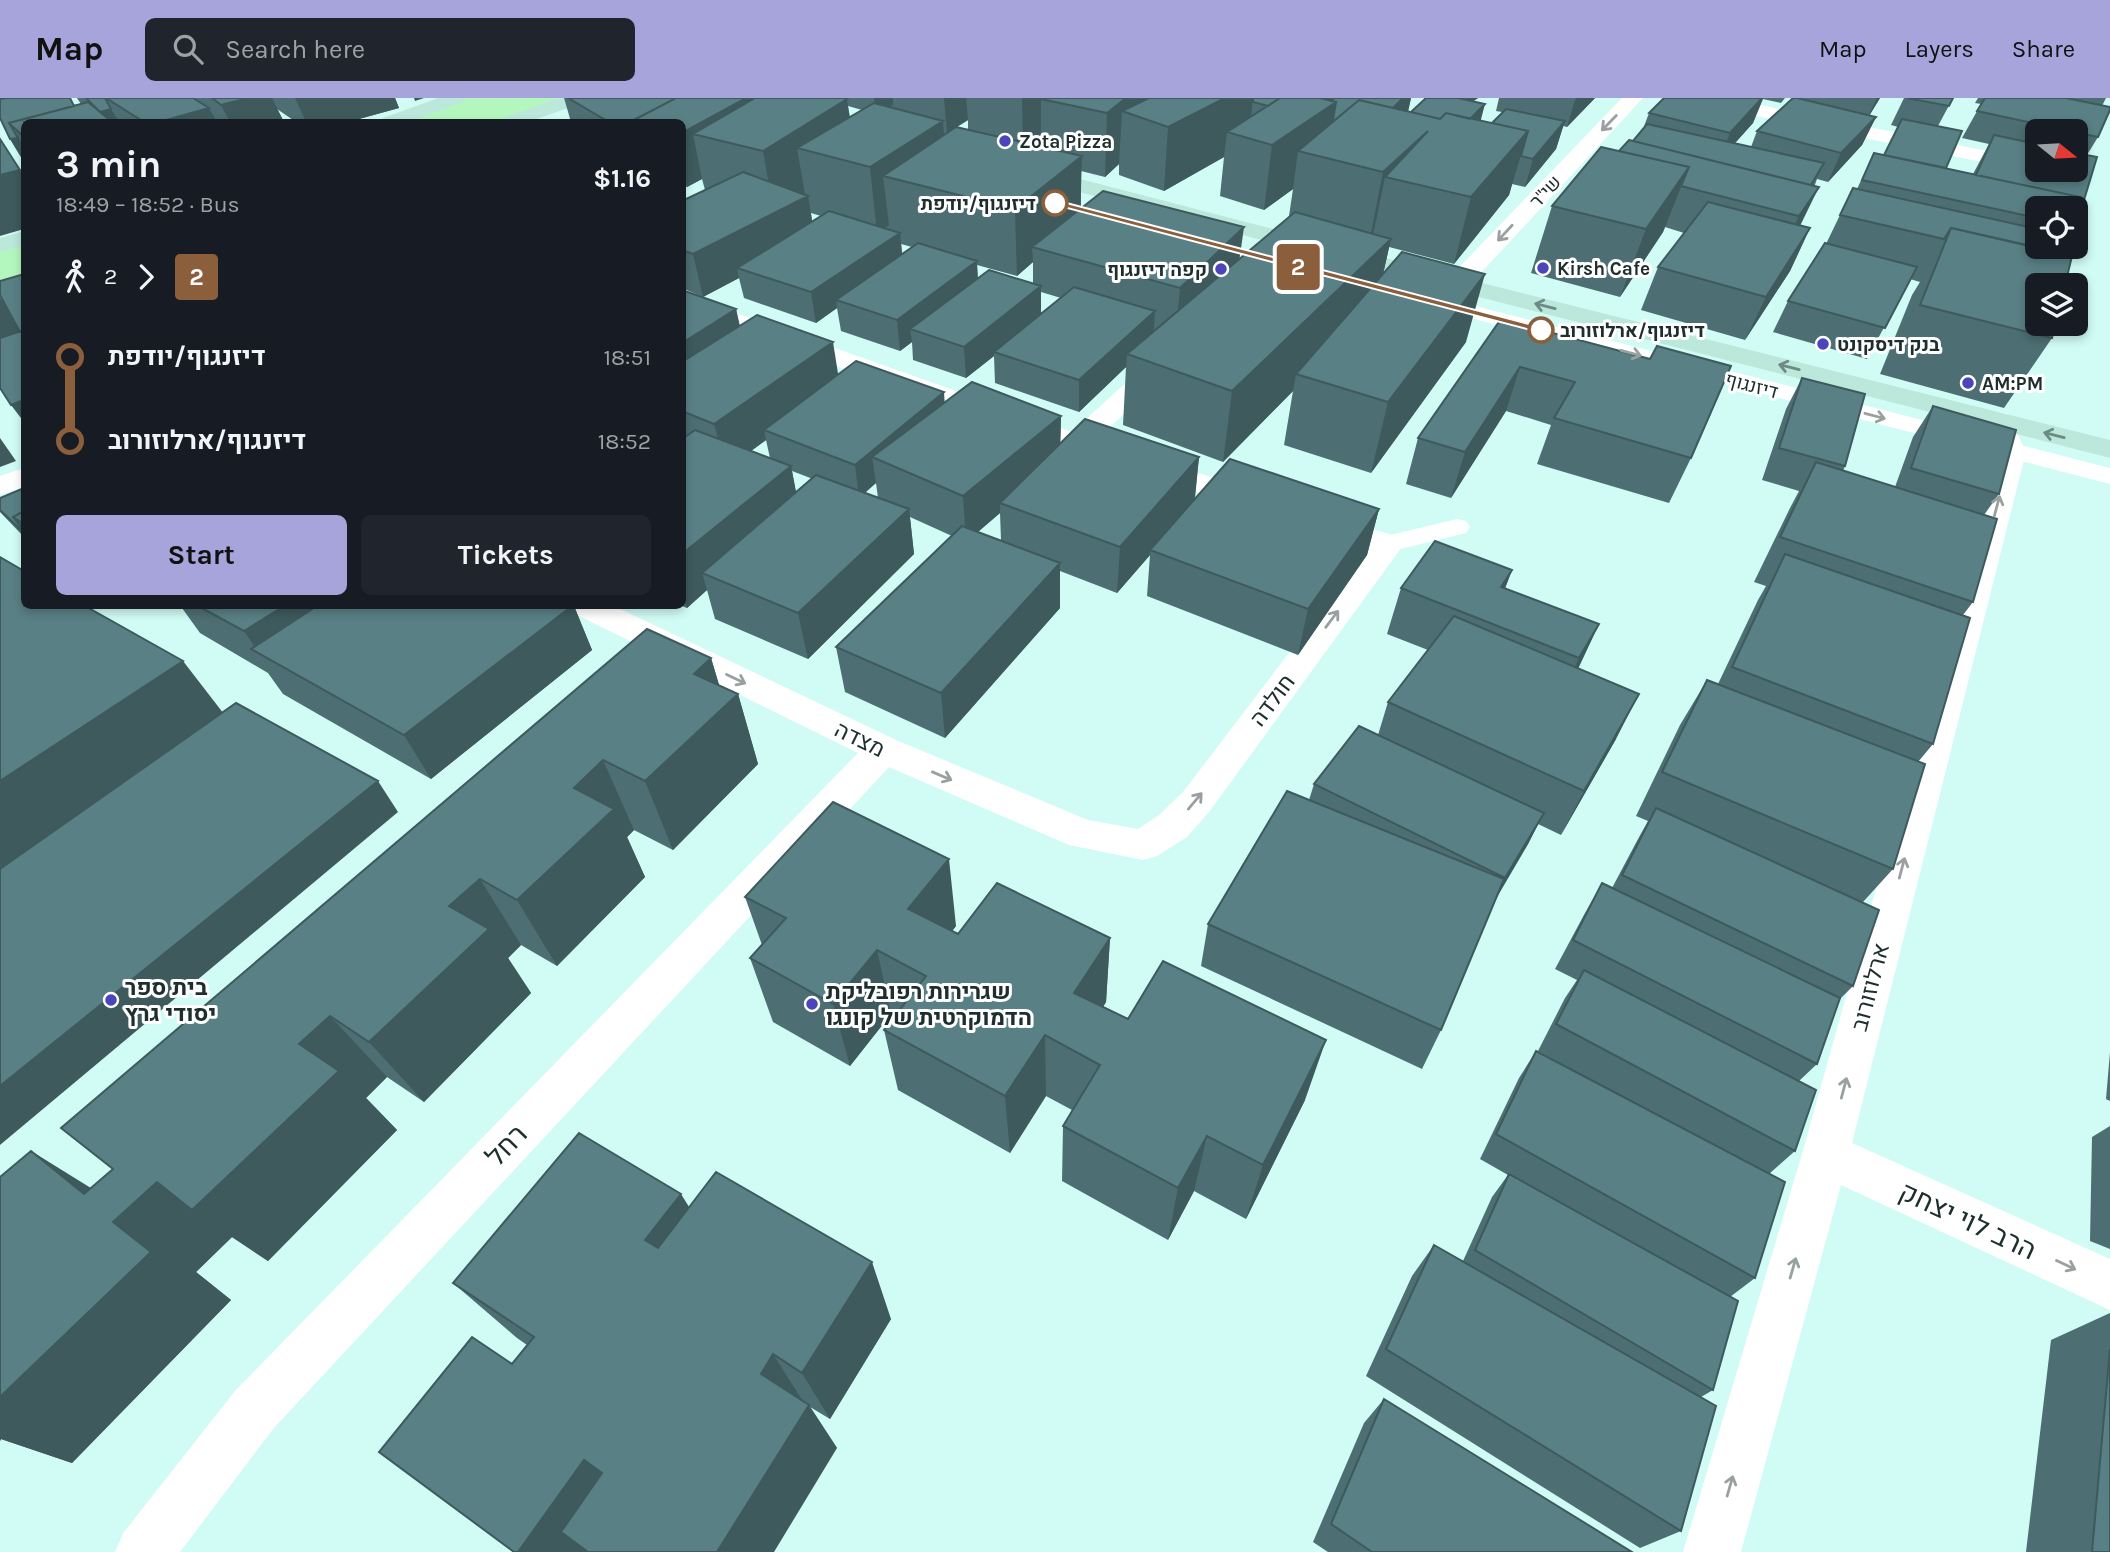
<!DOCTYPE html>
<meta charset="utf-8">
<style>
:root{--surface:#171b24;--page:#20242c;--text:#f1f3f6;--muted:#9ea1a6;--accent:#a6a4db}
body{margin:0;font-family:Karla,Heebo,sans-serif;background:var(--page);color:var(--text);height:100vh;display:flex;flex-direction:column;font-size:26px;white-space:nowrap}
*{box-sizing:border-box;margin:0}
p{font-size:23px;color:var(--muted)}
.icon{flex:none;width:38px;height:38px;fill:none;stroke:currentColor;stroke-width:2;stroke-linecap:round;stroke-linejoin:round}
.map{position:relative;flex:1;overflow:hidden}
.sheet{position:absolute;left:21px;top:21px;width:665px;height:490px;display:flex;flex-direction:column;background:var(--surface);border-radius:10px;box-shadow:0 4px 10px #0003}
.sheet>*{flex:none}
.badge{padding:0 14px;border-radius:5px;font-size:24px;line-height:46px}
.needle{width:46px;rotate:108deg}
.fabs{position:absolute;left:2025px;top:21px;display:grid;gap:14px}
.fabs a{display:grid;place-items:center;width:63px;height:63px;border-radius:10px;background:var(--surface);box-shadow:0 4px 10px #0003;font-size:35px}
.map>.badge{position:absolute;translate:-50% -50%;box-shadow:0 0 0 4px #fff}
.legs{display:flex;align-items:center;gap:10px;height:77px;padding:0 35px;font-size:23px}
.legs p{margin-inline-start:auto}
.headline{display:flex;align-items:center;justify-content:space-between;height:119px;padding:0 35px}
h1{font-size:38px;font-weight:700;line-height:52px}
.action{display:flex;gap:14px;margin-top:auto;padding:14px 35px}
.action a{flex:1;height:80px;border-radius:10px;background:var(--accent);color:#111;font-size:28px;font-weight:700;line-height:80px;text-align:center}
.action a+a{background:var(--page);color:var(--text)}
ul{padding:0 35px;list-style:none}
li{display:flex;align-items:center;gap:24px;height:84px;font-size:26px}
li i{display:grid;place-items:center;width:10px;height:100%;margin:0 9px;background:currentColor}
li i::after{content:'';width:18px;height:18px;margin:-9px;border:5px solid;border-radius:50%;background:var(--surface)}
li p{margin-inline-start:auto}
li:first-child i{background:linear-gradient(#0000 50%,currentColor 0)}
li:last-child i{background:linear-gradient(currentColor 50%,#0000 0)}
header{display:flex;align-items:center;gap:42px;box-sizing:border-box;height:98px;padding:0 35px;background:var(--accent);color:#111}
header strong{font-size:33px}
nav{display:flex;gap:38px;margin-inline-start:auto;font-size:24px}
.search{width:490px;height:63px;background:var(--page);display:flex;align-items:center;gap:18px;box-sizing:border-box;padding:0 24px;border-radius:10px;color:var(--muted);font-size:26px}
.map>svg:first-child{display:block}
</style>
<header>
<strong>Map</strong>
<div class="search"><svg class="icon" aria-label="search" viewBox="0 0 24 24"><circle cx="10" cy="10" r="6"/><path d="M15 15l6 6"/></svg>Search here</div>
<nav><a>Map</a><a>Layers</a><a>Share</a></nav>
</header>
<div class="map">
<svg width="2110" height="1454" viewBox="0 0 2110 1454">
<rect width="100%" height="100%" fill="#d1fcf6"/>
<path fill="#b3f7be" d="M456,0H578L509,24H390Z
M24,140V182L0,189V147Z"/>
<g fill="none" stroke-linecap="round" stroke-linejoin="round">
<path fill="#fff" fill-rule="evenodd" d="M1432,197L2110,370V386L1424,208L1421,203L1424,198Z
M1457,421L1466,423L1470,429L1466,435L1388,454L1378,452L1375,446L1378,440Z"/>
<path fill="#fff" fill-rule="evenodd" d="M1622,0H1643L1466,191L1457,193L1448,191L1445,186L1448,181Z
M1687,0H1726L2037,63V72H2046L2037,75L1697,6Z
M682,196L1072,334L1153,260L1162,258L1171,260L1175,266L1171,272L1096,342L1267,397L1271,403L1267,409L1256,412L1245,409L1066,351L682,212Z
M1998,314L2008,316L2026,354L1852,1045L2110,1161V1212L1841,1087L1741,1454H1683L1802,1056L1998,354L1984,322L1988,316Z
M24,370V389L0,397V378Z
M1323,416L1399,439L1404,446L1209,714L1187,739L1157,758L1143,762L1069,747L889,669L273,1331L180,1454H115L124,1434L235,1293L858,655L575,516L571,508H614L896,642L1088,722L1138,731L1159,717L1183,694L1369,450L1312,432L1308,425L1312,418Z"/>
<path fill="#bbe8db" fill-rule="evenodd" d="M438,0H466L463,4L407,24H380L383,20Z
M559,0H588L585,4L528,24H500L503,20Z
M1030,68L1466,181L2110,342V360L1448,191L1022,79L1019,74L1022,69Z
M24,133V147L0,154V140Z"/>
</g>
<path fill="#4d6e72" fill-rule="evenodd" d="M77,0H395L399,10L348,24H296L277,11L284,24H24V64L10,41L0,20L81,6Z
M564,0H1411L1408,14H1411L1426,0H1424H1478L1473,3L1480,23L1492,25L1502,14L1496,13L1499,0H1595L1567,29L1563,28L1556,51L1525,89L1512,86L1509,97L1454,166L1389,149L1383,176L1466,244L1371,375L1284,347L1293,293L1223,364L1123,327L1126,269L1079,314L995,285L994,258L966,280L913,262L912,244L900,253L841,233L837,210L816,225L744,200L739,180L703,199L682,190V102L705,92L702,81L687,89L682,88V24H571ZM848,8L862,12L850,19ZM968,22V32L957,29ZM1041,42V49L1034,47ZM1224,59L1220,98L1264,112L1293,91L1289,118H1290L1240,161L1081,111V73L1105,79L1119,66V77L1164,93ZM811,115L821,118L812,124ZM901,146L912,149L902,156ZM1033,164V186L978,181L977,167L1017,178ZM1041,194L1061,200L1041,215Z
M1664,0H1785L1781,5L1763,1L1753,25L1735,45L1751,49L1757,33L1802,0H1880L1869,18L1876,19L1862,47L1828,84L1817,81L1800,128L1810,130L1790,173L1745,242L1641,212L1658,169L1684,135L1665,129L1663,134L1620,199L1531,175L1552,108L1619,53L1633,43L1643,31L1649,15Z
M1904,0H1953L1938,28L1946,70L1973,76L1989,46L1962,40L1981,6L1975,5L1978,0H2106L2102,8L2098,39L2087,57L2084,102L2078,111L2037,110V149L2052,240L2004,310L1880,276L1912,197L1920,184L1910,181L1867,261L1773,234L1788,203L1826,146L1853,90L1857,91L1874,55L1884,57L1898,29L1891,27ZM2037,33H2076V72H2037Z
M682,192L736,211L740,228L838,277L945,304L1061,318L1060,346L1199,359L1195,401L1379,411L1367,457L1298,557L1147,498L1150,457L1117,495L1060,473V510L945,640L845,594L836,549L952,438L910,419L914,456L808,561L715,521L707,492L687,510L682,508ZM766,342L770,360L751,353ZM792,373L813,381L796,395ZM876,385L878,400L865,395ZM1000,415L1001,442L978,434Z
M1501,221L1691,360L1669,405L1537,366L1551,327L1506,313L1451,400L1406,386L1418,340Z
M1802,280L1845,368L1843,373L1895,389L1913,339L1933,308L1999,396L1984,417L1973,504L1963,517L1933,646L1918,664L1893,771L1863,804L1853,888L1840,901L1817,966L1799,983L1795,1053L1769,1076L1755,1180L1730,1199L1713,1292L1701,1299L1681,1433L1640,1450L1366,1278L1412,1178L1434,1147L1463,1163L1492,1099L1508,1077L1480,1061L1519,980L1536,953L1595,984L1538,953L1565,900L1577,882L1555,871L1585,815L1602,785L1612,790L1638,741L1648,723L1636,718L1680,627L1707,582L1718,586L1758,502L1766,488L1754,484L1790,410L1799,393L1762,382L1786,311Z
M24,390V439L0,414V400Z
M1512,472L1505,490L1599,526L1578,570L1616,641L1561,737L1538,726L1528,746L1496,801L1441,932L1422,971L1201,868L1208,826L1309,702L1314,686L1378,637L1388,604L1428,552L1387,536L1401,490Z
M177,508H574L592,552L431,681L283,596L268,575L200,535L182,510Z
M711,560L719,587L738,596L758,666L673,752L634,732L627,739L645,779L557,868L521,847L508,860L531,895L424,1004L387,979L366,1000L397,1032L268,1163L232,1139L196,1174L231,1202L72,1365L1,1341L0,1343V1079L31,1053L91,1090Z
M745,799L956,828L952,833L958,836L1110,840L1106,904L1103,909L1305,1002L1246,1121L1194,1093L1168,1142L1062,1083L1063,1028L1072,1012L1046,998L1010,1055L898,992L884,932L895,918L891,916L850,968L773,924L750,860L762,847Z
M2110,954V1003L2106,1001Z
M2110,1028V1151L2090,1143L2092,1039Z
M689,1109L891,1221L830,1321L810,1309L837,1350L512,1266L527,1247L517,1240L453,1185Z
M2110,1215V1454H2026L2051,1242Z
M1384,1301L1632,1454H1328L1313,1444L1364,1325Z"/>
<path fill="#3e5a5d" d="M248,0H272L284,24H230L221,7Z
M295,0H395L399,10L348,24H306Z
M414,0H424L415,3Z
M746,0H756L693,36L702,81L687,89L682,68V24Z
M874,0H893V7L875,16Z
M944,0H966L968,22L947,35Z
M1022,0H1091L1041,1V42L1023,53Z
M1126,0H1167L1122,13L1119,66L1105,79L1107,15Z
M1220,0H1253L1249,40L1227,34L1224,59L1164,93L1168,29Z
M1311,0H1335L1336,4L1327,60L1298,53L1293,91L1264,112L1272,47Z
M1403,0H1411L1407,17L1373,30Z
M1467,0H1478L1464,10Z
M1577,0H1595L1567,29L1575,2Z
M1762,0H1763L1753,25L1719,63L1730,35Z
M1877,0H1880L1866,23Z
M847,1L855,63L797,50L805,97L808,98L815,140L737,170L739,180L703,199L693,156L774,116L763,53Z
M1485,6L1478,33L1449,43Z
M209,10L217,24H144Z
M111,11L119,24H106L100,14Z
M1876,19L1862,47L1828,84L1841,55Z
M943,23L947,87L883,78L889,127L877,135L870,69Z
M1565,23L1556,51L1525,89L1533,61Z
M1428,33L1385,79L1373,137L1370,140L1383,74Z
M1528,33L1509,97L1454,166L1471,99Z
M18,40L24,49V64L10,41Z
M1082,58L1080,123L1032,149L1033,164L1017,178L1015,111Z
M1689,69L1663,134L1620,199L1646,131Z
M20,72L24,79V131L0,138V77Z
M1819,89L1799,130L1779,160L1799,118Z
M1244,129L1238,172L1176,234L1180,190Z
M1810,130L1790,173L1745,242L1766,199Z
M900,135L903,164L836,202L837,210L816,225L811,194Z
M1391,141L1376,208L1296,276L1293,293L1223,364L1232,293Z
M977,163L978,193L910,231L912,244L900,253L897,222Z
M1485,176L1466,244L1371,375L1388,304Z
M1041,188V219L994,254V258L966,280L964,249Z
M0,199L16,221L24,236L0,287Z
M736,211L745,255L682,297V245Z
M1155,213L1153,244L1127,256L1126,269L1079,314V282Z
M833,244L840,288L764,332L766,342L726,371L714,326Z
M1520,269L1506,313L1451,400L1465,354Z
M944,294L946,325L872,359L876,385L859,399L855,367Z
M24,302V324L11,307Z
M1061,318L1060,363L1000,405V415L966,444L963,398Z
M0,340L16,363L0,369Z
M1199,359L1194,405L1150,452V457L1117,495L1120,449Z
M791,368L800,414L702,475L707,492L687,510L682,496V456Z
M909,411L914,456L808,561L798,515Z
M1379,411L1367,457L1298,557L1308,511Z
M1060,465V510L945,640L941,595Z
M1512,472L1495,517L1501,489Z
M284,508H380L259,555L244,533Z
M572,508H574L592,552L431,681L404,637Z
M1599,526L1578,571L1558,605L1579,560Z
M711,560L725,607L738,596L758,666L673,752L645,683L694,576Z
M183,563L227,620L0,778V683Z
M1639,596L1616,641L1561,737L1584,693Z
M603,662L634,732L627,739L645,779L557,868L517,802L574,690Z
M378,683L398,714L0,1047V988Z
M1544,715L1528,746L1490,810L1505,780Z
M949,761L956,828L920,875L908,811Z
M480,781L521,847L508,860L531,895L424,1004L369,944L449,808Z
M1110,840L1106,904L1075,954L1074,895Z
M877,852L891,916L850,968L833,906Z
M330,918L387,979L366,1000L397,1032L268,1163L232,1139L196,1174L231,1202L72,1365L1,1341L0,1343V1299L113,1124L84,1096L31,1053L117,1107Z
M1045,937L1046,998L1010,1055L1005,998Z
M1326,942L1305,1002L1246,1121L1263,1067Z
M1207,1038L1194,1093L1168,1142L1178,1090Z
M681,1096L719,1157L688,1200L645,1142Z
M872,1164L891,1221L830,1321L802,1275Z
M773,1256L804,1305L761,1276Z
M809,1307L837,1350L774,1454H717Z
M584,1362L638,1400L602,1454H518Z"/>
<path fill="#598085" stroke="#3e5a5d" stroke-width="2" d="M6,0H70L74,8L9,25L18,40L10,41L0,20V1Z
M86,0H105L111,11L100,14Z
M106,0H193L209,10L159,24H144Z
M212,0H248L221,7Z
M568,0H676L630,24H609Z
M676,0H746L682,35V24H630Z
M755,0H844L847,1L763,53L693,36Z
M1043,0H1126L1107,15L1041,1Z
M1149,0H1225L1168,29L1122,13Z
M1253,0H1280L1268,8L1253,4Z
M1280,0H1320L1336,4L1272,47L1227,34Z
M1334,0H1403L1393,10L1359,2L1335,22H1333L1336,4L1331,3Z
M1426,0H1458L1485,6L1470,21L1446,15L1440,21L1411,14Z
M1664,0H1762L1730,35L1649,15Z
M1793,0H1797L1876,19L1841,55L1757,33Z
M1907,0H1953L1949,8Z
M1985,0H2066L2110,9V12L2098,39L1977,13Z
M1359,2L1440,21L1446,15L1528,33L1471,99L1385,79L1428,33L1383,74L1298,53Z
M88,4L112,24H24V39L9,25Z
M874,5L943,23L870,69L797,50Z
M1506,11L1565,23L1533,61L1521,58L1528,33L1492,25Z
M1902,21L1962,33L1946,70L1884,57Z
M1647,26L1824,65L1811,87L1633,43Z
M956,29L1082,58L1015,111L883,78Z
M1994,37L2037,46V72H2076V55L2097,59L2084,102L2080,101V99L1976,77Z
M0,41L20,72L0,77Z
M1629,42L1819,89L1799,118L1681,88L1689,69L1619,53Z
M1601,49L1689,69L1646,131L1552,108Z
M1874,55L2080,99L2076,122V110H2037V120L1862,82Z
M743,74L808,98L693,156L682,152V103Z
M1853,90L2037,131V149H2069L2067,156L1951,130L1944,141L1840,117Z
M1103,93L1244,129L1180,190L1032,149Z
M1708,104L1810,130L1766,199L1658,169Z
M829,113L900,135L811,194L737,170Z
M1295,114L1391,141L1232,293L1127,256Z
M1951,130L2072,158L2065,187H2037V226H2055L2052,240L1920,207Z
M918,145L977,163L897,222L836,202Z
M1825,145L1917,169L1885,230L1788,203Z
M1402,154L1485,176L1388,304L1296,276Z
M989,172L1041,188L964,249L910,231Z
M24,176V232L20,234L0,197V183Z
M1074,189L1155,213L1079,282L994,254Z
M682,192L736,211L682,245Z
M757,217L833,244L714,326L682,313V264Z
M1501,221L1650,261L1657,248L1731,268L1691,360L1554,320L1575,284L1520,269L1465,354L1418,340Z
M24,232V302L11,307L0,290V240Z
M856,263L944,294L855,367L764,332Z
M1802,280L1865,296L1845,368L1779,350Z
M972,284L1061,318L963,398L872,359Z
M1933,308L2016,332L1999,396L1911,370Z
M1085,321L1199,359L1120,449L1000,405Z
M695,332L791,368L682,456V341Z
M1230,361L1379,411L1308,511L1150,452Z
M1816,364L1997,421L1973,504L1780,439Z
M816,377L909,411L798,515L702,475Z
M24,390V413L13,419L22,430L20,431L0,412V400Z
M24,413V426L13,419Z
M962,428L1060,465L941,595L836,549Z
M1435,443L1512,472L1501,489L1599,526L1579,560L1401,490Z
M1785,456L1970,520L1933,646L1732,569Z
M0,459L24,473V508H85L183,563L0,683Z
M198,508H284L244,533Z
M317,508H572L404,637L251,551Z
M1454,518L1639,596L1584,693L1388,604Z
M647,531L711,560L694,576L738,596L645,683L603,662L574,690L614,711L517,802L480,781L449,808L489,831L369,944L330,918L299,946L339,973L192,1112L157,1084L113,1124L151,1154L0,1299V1079L31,1053L84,1096L113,1071L61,1030Z
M1707,582L1925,666L1893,771L1662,674Z
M236,605L378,683L0,988V771Z
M1359,628L1544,715L1505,780L1314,686Z
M1287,693L1504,781L1441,932L1208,826Z
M833,704L949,761L908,811L958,836L997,785L1110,840L1074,895L1128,921L1163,863L1326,942L1263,1067L1207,1038L1178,1090L1063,1028L1100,967L1045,937L1005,998L884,932L926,878L877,852L833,906L750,860L786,820L745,799Z
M1656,710L1879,812L1853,888L1622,777Z
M1602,785L1840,900L1817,966L1573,842Z
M1584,872L1816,992L1795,1053L1556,926Z
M1536,953L1785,1084L1755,1180L1496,1036Z
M579,1035L681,1096L645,1142L658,1150L716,1074L872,1164L802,1275L773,1256L761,1276L809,1307L717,1454H588L561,1434L602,1375L584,1362L518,1454H514L379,1354L472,1239L512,1266L534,1239L453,1185Z
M1509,1076L1738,1203L1713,1292L1475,1152Z
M1434,1147L1716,1308L1681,1433L1386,1251Z
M2110,1251V1454H2092Z
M1384,1301L1632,1454H1372L1331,1426Z"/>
<defs><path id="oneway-shaft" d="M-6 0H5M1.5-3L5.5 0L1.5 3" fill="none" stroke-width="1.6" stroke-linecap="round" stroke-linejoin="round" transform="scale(1.75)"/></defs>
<g stroke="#99a1a0">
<use href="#oneway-shaft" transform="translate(1609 25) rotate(134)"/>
<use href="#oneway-shaft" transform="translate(1505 135) rotate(133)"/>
<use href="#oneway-shaft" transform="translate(1631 255) rotate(15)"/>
<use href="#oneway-shaft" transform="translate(1875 318) rotate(15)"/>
<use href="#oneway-shaft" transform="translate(1997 408) rotate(-75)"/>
<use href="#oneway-shaft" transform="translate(1332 521) rotate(-53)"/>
<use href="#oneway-shaft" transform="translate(736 581) rotate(26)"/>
<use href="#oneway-shaft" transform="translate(942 678) rotate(23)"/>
<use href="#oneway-shaft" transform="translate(1195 703) rotate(-50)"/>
<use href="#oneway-shaft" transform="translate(1902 770) rotate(-75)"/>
<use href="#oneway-shaft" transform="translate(1844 990) rotate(-75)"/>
<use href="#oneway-shaft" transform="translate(2066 1167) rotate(25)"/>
<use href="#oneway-shaft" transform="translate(1793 1170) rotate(-74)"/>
<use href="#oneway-shaft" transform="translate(1730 1388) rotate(-74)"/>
</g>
<g stroke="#6c8b84">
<use href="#oneway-shaft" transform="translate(1545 208) rotate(-166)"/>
<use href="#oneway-shaft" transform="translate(1789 269) rotate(-166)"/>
<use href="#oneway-shaft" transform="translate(2054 337) rotate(-166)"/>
</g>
<path fill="#8b5e3c" stroke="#fff" stroke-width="2" d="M1055,102L1544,230L1546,232L1538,234L1052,106Z"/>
<g fill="#4b44ba" stroke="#fff" stroke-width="2.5">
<circle cx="1005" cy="43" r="7"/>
<circle cx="1543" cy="170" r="7"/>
<circle cx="1221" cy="171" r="7"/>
<circle cx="1823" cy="246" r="7"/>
<circle cx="1968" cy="285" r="7"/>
<circle cx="111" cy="902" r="7"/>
<circle cx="812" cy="906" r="7"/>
</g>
<g fill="#fff" stroke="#8b5e3c" stroke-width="3.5">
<circle cx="1055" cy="105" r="12"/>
<circle cx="1541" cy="232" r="12"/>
</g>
<g text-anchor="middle" stroke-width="6" stroke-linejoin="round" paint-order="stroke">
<g font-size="19" font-weight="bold" fill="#1d2e2c" stroke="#fff" text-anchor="start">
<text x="1019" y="50">Zota Pizza</text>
<text x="1557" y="177">Kirsh Cafe</text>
<text x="1207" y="178" text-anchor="end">קפה דיזנגוף</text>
<text x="1837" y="253">בנק דיסקונט</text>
<text x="1982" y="292">AM:PM</text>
</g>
<g font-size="19" fill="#1d2e2c" stroke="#fff">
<text transform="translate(1545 93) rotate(-47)" y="7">שי"ר</text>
<text transform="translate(1752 287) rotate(15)" y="7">דיזנגוף</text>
</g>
<g font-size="19" font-weight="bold" fill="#1d2e2c" stroke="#fff" text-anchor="end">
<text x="1036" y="112">דיזנגוף/יודפת</text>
<text x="1560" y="239" text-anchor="start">דיזנגוף/ארלוזורוב</text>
</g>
<g font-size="23" fill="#1d2e2c" stroke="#fff">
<text transform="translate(1272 602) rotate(-53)" y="8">חולדה</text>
<text transform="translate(860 641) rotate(26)" y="8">מצדה</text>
<text transform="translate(1870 889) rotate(-75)" y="8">ארלוזורוב</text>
</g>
<g font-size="23" font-weight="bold" fill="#1d2e2c" stroke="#fff" text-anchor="start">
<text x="125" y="897">בית ספר<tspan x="125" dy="26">יסודי גרץ</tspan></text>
<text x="826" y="901">שגרירות רפובליקת<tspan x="826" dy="26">הדמוקרטית של קונגו</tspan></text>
</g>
<g font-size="28" fill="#1d2e2c" stroke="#fff">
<text transform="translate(506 1047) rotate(-46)" y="10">רחל</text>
<text transform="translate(1968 1122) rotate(25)" y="10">הרב לוי יצחק</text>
</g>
</g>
</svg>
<div class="fabs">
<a><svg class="needle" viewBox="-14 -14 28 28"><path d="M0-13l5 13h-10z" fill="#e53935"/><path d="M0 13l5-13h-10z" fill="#9ea1a6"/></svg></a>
<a><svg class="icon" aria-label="locate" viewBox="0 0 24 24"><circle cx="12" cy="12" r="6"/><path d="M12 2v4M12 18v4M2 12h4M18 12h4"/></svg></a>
<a><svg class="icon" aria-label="layers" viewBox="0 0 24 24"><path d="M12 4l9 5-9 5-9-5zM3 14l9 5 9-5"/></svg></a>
</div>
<b class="badge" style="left:1298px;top:169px;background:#8b5e3c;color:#fff">2</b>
<section class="sheet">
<div class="headline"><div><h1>3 min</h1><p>18:49 – 18:52 · Bus</p></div><b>$1.16</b></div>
<div class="legs"><svg class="icon" aria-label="walk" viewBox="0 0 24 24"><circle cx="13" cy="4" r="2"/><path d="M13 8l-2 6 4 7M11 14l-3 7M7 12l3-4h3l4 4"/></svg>2<svg class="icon" aria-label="forward" viewBox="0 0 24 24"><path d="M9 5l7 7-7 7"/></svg><b class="badge" style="background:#8b5e3c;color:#fff">2</b></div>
<ul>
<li><i style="color:#8b5e3c"></i><b>דיזנגוף/יודפת</b><p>18:51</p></li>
<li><i style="color:#8b5e3c"></i><b>דיזנגוף/ארלוזורוב</b><p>18:52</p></li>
</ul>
<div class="action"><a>Start</a><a>Tickets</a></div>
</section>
</div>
